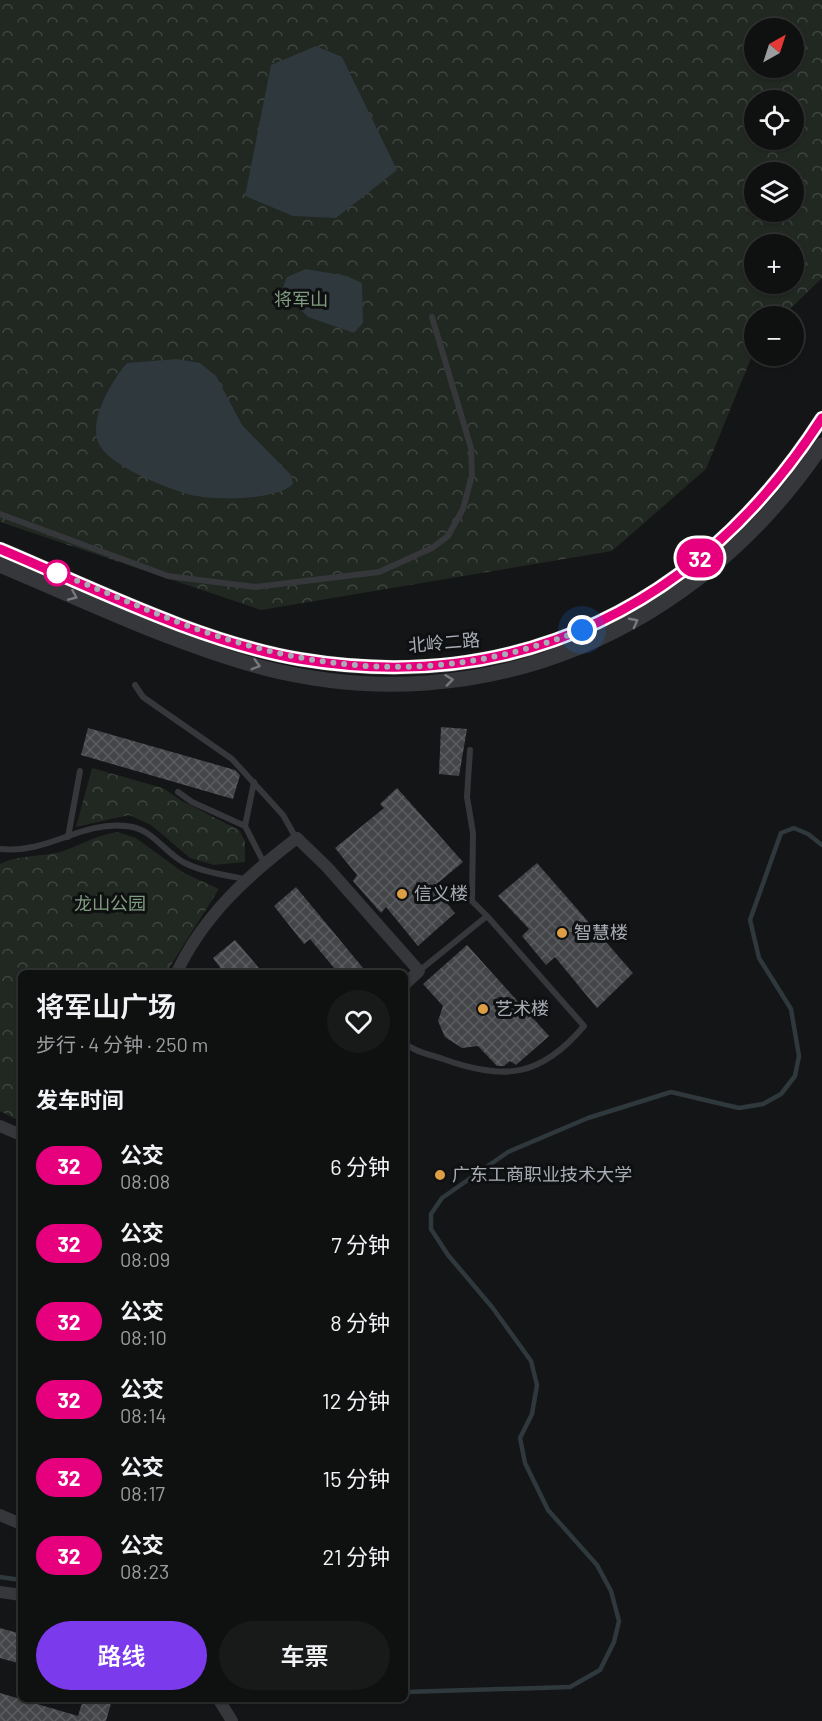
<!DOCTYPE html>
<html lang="zh">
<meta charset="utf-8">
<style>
:root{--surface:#0f1010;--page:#181919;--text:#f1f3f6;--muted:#9b9d9f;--line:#2f3030;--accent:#7c3aed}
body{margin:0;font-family:Barlow,"Noto Sans SC",sans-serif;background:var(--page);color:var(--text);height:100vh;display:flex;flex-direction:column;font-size:22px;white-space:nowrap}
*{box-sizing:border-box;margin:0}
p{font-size:20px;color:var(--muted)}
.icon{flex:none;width:33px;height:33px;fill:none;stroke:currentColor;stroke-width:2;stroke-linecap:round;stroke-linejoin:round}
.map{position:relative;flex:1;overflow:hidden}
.panel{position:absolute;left:18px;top:970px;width:390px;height:732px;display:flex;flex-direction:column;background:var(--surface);border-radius:9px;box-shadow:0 2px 4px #0004,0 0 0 2px var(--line)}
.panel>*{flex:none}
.badge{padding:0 12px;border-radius:20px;font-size:21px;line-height:39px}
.needle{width:39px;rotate:39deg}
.controls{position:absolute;left:744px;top:18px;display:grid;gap:12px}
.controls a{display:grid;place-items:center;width:60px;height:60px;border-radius:50%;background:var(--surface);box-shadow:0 2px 4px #0004,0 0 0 2px var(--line);font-size:30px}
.you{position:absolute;width:30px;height:30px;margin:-15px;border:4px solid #fff;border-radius:50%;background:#1a73e8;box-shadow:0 0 0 9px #1a73e833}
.map>.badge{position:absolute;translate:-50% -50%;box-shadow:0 0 0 3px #fff}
h2{padding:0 18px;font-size:22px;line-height:54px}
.round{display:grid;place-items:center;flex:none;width:63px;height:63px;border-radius:32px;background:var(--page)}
.summary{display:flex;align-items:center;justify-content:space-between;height:102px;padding:0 18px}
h1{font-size:28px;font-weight:600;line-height:45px}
.button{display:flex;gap:12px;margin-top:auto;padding:12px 18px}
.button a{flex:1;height:69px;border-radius:36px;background:var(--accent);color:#fff;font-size:24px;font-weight:600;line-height:69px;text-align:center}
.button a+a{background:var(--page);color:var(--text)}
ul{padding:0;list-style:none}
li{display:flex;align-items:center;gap:18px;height:78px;padding:0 18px}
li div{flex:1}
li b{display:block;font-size:22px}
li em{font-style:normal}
li .badge{min-width:66px;font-weight:700;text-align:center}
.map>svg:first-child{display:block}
</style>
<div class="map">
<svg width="822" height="1721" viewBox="0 0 822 1721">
<defs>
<pattern id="park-crowns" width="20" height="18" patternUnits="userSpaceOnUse" patternTransform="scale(1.5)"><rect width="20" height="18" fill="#212821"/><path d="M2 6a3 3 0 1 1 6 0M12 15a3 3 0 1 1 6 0" fill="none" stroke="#3e443f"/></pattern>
<pattern id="building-cross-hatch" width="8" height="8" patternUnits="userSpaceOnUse" patternTransform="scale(1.5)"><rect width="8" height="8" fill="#444549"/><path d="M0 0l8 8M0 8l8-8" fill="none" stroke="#5c5d61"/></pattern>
</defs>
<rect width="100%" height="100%" fill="#141516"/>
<path fill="url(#park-crowns)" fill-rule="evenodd" d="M0,0H822V278L783,316H754V351L706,469L612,551L261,610L0,522ZM754,28H794V68H754ZM754,100H794V140H754ZM754,172H794V212H754ZM754,244H794V284H754Z
M92,768L163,788L182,801L239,830L245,841V862L214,865L190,858L151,825L129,815L76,827Z
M118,832L136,838L184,873L219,889L166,973L21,974V1122L0,1111V864C17,855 40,857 60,852C82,845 93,836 118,832Z"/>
<path fill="#2f383d" d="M316,46L342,57L397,170L336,218L293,216L245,196L271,65Z
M306,269L347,276L362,283L363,323L354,333L308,317L282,290L287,277Z
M177,359L200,363L216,376L242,425L291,475L293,484C276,501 210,501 187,494C164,487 113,467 100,446C86,423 112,380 127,363Z"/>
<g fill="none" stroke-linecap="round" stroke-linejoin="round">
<path stroke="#2f383d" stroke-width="4.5" d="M0,1577L21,1580
M405,1692L570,1687L600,1670L614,1642L619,1621L611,1591L597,1565L548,1510L525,1463L520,1438L532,1414L537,1385L531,1361L492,1307L448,1255L431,1229V1214L442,1198L508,1152L588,1118L671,1092L739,1108L763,1104L781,1094L795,1076L799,1056L791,1009L759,958L750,920L781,833L794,828L808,834L822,845"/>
</g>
<path fill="url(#building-cross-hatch)" d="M441,727L467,729L459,776L439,774Z
M88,728L235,770L240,775L233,799L81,755Z
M397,788L463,862L433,887L455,913L418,946L386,907L381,913L353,881L357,875L335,848L384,808L380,804Z
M537,863L633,973L597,1008L555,957L546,965L522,936L529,929L498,896Z
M296,887L368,974H339L310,939L304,944L274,906Z
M235,940L264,974H225L213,958Z
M467,945L549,1036L516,1065L510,1061L504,1066H497L478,1046L462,1048L445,1037L438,1021L443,1006L423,984Z
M0,1628L21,1634V1664L0,1658Z
M0,1693L78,1716L83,1700H112L106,1721H0Z"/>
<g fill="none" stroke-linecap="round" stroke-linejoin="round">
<path stroke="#36373a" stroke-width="6" d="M0,514L168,576L255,587L379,572L432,548L448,536L463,509L472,475L471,448L432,317
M135,685L143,697L232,759L283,815L296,838
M470,750L467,797L473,833L472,901L487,916
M254,782L245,826L264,863
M178,792L192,802L245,826
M68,837L80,771
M0,849C49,854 80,821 126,826C152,828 162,850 183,862C202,872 224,875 245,879
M405,1043C414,1052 432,1055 443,1059C505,1081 541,1077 584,1026L487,916L419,971"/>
<path stroke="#36373a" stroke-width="12" d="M176,974C203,916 247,876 297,838L327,867L419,971L405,984
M0,1126L21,1135
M0,1515L21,1524
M0,1592L21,1595
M219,1700L232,1721"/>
<path stroke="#36373a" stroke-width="15" d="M0,549C93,588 200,642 299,659C520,697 703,603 822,418
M0,565C86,601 174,644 264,668C485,724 697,631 822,445"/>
</g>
<defs><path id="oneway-chevron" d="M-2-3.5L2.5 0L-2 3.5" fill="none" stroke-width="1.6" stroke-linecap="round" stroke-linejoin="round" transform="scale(1.5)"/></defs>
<g stroke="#75787e">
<use href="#oneway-chevron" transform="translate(73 596) rotate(23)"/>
<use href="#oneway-chevron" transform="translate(634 622) rotate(-28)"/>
<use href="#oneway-chevron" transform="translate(256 665) rotate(16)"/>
<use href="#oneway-chevron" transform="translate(449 680) rotate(-7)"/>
</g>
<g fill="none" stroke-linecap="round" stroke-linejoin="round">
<g stroke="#fff" stroke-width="14">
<path id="line" d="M0,549C93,588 200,642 299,659C520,696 702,604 822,418"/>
</g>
<use href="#line" stroke="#e6007e" stroke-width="9"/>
<path stroke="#a8adb5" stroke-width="6" stroke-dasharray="0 10.8" d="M57,573C62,574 79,582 88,585C119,598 149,611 180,623C319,675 442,685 582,630"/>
</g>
<circle fill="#fff" stroke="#e6007e" stroke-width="3" cx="57" cy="573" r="12"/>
<g fill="#dd9e46" stroke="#0f1011" stroke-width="2">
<circle cx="402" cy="894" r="6"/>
<circle cx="562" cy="933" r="6"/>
<circle cx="483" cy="1009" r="6"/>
<circle cx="440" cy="1175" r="6"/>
</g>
<g text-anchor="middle" stroke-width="6" stroke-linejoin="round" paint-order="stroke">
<g font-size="18" fill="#819d81" stroke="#0f1011">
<text x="301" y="306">将军山</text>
<text x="110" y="910">龙山公园</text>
</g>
<g font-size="18" fill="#a8adb5" stroke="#0f1011">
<text transform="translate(444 643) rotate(-5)" y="6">北岭二路</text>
</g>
<g font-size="18" fill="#a8adb5" stroke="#0f1011" text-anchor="start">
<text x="414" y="900">信义楼</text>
<text x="574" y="939">智慧楼</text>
<text x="495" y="1015">艺术楼</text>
<text x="452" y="1181">广东工商职业技术大学</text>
</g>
</g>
</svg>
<div class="controls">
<a><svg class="needle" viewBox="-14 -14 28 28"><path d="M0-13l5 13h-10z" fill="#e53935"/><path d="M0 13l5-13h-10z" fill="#9b9d9f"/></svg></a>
<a><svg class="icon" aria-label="locate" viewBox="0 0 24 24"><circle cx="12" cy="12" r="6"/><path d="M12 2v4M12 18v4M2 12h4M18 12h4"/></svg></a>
<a><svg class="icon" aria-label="layers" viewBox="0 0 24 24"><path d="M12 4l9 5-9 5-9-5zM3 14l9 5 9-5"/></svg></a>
<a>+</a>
<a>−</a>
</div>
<div class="you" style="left:582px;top:630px"></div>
<b class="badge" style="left:700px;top:558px;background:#e6007e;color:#fff">32</b>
<section class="panel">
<div class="summary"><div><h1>将军山广场</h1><p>步行 · 4 分钟 · 250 m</p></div><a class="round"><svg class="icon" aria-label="heart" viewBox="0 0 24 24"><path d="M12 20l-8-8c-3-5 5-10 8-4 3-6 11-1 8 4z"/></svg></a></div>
<h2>发车时间</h2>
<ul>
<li><span class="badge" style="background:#e6007e;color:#fff">32</span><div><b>公交</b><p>08:08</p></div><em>6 分钟</em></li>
<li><span class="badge" style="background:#e6007e;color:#fff">32</span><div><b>公交</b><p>08:09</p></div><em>7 分钟</em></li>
<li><span class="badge" style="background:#e6007e;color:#fff">32</span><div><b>公交</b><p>08:10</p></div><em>8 分钟</em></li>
<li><span class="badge" style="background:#e6007e;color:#fff">32</span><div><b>公交</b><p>08:14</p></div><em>12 分钟</em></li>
<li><span class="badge" style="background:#e6007e;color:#fff">32</span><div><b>公交</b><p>08:17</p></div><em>15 分钟</em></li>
<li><span class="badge" style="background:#e6007e;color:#fff">32</span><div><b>公交</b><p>08:23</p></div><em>21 分钟</em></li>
</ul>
<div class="button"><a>路线</a><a>车票</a></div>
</section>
</div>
